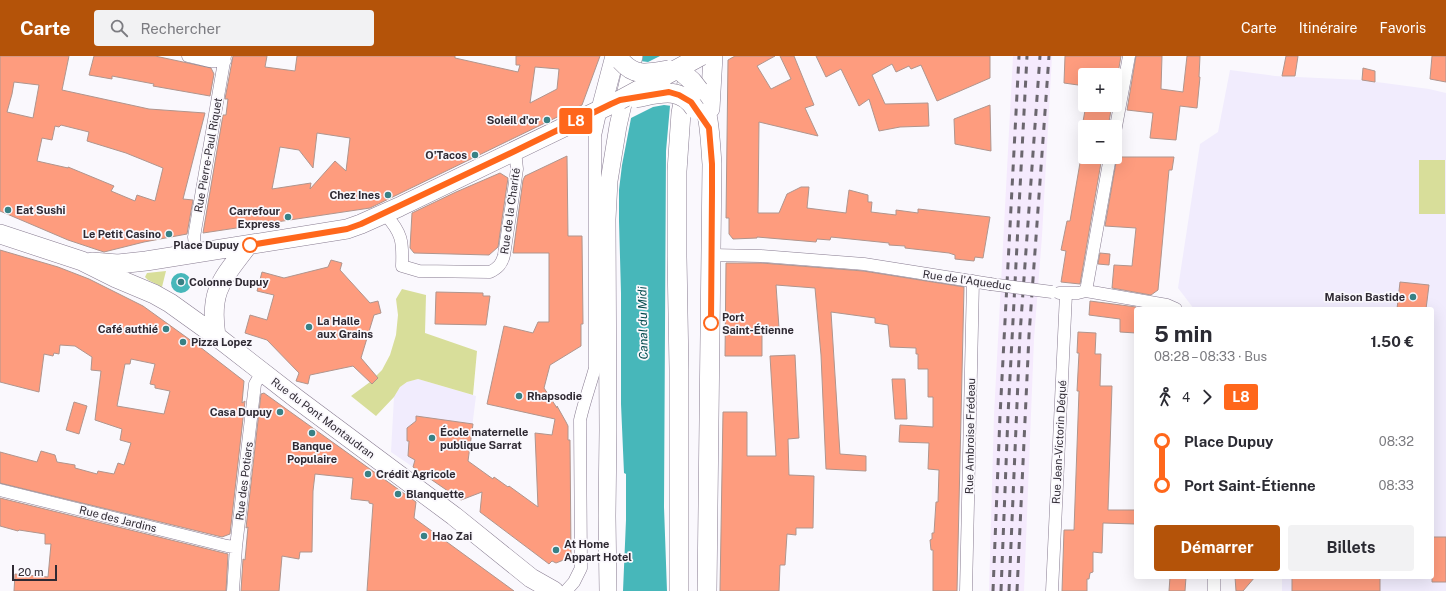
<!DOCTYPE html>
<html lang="fr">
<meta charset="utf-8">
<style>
:root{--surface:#fff;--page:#f2f2f3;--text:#2b2b33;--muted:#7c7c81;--accent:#b45309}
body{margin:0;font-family:"Public Sans",sans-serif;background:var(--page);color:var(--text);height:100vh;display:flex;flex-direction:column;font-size:15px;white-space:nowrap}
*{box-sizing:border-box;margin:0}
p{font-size:13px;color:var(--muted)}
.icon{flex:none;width:22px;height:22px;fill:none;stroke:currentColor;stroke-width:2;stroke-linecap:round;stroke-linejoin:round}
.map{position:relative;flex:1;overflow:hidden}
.side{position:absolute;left:1134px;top:251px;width:300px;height:272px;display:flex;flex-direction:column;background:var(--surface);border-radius:4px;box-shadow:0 4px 16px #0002}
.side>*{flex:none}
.badge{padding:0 8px;border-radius:3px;font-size:14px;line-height:26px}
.controls{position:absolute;left:1078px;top:12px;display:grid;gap:8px}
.controls a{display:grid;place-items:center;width:44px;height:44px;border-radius:4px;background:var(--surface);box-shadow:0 4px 16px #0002;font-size:20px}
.scale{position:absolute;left:12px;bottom:10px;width:45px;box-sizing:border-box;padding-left:4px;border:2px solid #2f2a33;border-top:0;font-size:11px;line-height:14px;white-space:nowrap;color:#2f2a33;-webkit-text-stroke:3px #faf8fd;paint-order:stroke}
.map>.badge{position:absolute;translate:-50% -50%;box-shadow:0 0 0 2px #fff}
.legs{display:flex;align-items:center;gap:6px;height:44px;padding:0 20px;font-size:13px}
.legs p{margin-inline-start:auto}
.headline{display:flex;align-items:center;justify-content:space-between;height:68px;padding:0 20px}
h1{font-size:22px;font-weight:700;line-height:30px}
.primary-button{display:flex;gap:8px;margin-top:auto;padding:8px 20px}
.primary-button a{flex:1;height:46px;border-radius:4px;background:var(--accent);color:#fff;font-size:16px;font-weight:700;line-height:46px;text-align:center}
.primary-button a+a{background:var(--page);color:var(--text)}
ul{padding:0 20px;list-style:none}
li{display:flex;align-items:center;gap:14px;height:44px;font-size:15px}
li i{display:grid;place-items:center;width:6px;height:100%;margin:0 5px;background:currentColor}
li i::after{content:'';width:10px;height:10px;margin:-5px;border:3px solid;border-radius:50%;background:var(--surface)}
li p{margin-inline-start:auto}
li:first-child i{background:linear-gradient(#0000 50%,currentColor 0)}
li:last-child i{background:linear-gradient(currentColor 50%,#0000 0)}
header{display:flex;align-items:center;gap:24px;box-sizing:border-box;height:56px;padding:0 20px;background:var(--accent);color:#fff}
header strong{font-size:19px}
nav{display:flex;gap:22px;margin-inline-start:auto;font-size:14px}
.search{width:280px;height:36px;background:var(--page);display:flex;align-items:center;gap:10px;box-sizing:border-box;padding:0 14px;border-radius:4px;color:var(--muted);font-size:15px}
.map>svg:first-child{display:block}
</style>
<header>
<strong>Carte</strong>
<div class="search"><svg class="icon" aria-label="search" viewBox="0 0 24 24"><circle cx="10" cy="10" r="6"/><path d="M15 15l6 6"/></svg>Rechercher</div>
<nav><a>Carte</a><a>Itinéraire</a><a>Favoris</a></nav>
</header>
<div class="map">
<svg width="1446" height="535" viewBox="0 0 1446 535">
<rect width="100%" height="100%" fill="#faf8fd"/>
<path fill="#f5eafd" d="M1013,0H1052L1042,180L1034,283L1024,535H989L994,359Z"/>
<path fill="#f1ecfd" d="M1230,14L1275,20L1362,24L1429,33L1446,37V535H1282V521H1432V253H1194L1178,232L1200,88L1218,76Z
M418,323L476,340L463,443L461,444L391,396L394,341L400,331L407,326Z"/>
<path fill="#d8de9a" d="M1419,104H1445V158H1419Z
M166,215L162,231L148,224L145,221L147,217Z
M402,233L426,239L425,277L477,295L473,339L418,323L407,326L400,331L394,341L376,360L351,340L370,326L382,314L390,299L396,279L398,259L396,243Z"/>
<path fill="#47b7ba" d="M643,0H680L670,50L666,95L664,451L667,535H623L626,464V418L624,417L621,348V237L619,165V134L622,109Z
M171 227a10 10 0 1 1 20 0a10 10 0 1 1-20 0Z"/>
<path fill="#faf8fd" d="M660,0H682L672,50L664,49L653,51L629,63L640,5L648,6Z"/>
<path fill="#fe9c7e" stroke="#b0958d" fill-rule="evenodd" d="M0,0H69L62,34L149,53L205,57L183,143L193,144L187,178L144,186L104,196L68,184L0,155ZM14,26L39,29L33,62L7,56L12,38ZM61,69L89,76L87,85L126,97L163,112L155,145L137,139L135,145L111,135L114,130L68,111V112L37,105L42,82L52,84L55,70L59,71Z
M94,0H155L211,12L214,18L210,40L153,30L154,28L112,20V23L89,19Z
M233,0H267L265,11L295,15L297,0H455V2L518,16L520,9H516V0H600L582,49L370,152L203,177L223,59H226L228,43H225ZM535,11L559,13L557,33L530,47ZM317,77L350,82L346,115L335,105L310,133L311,127L272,133L280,91L299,94L313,112Z
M735,0H775L757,10L771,33L791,23L780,0H794L814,49L805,52L818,80L759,66L758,157H779L787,138L801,131H809L807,152L846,157L849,134L868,139V146H872L871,156L896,159V154L918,157V153L990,161L983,202L975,201L974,205L955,203V199L949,197L905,192V190L889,189V187L831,181L830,184L817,183L816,186L757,181V182L733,183L729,178V162H726L728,4Z
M816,0H990V22L937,45L921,9L911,13L909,10L896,16L892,8L872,19L885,48L928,47L929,70L900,71L879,75L869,43L859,50L841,13L826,21Z
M1065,0H1121L1115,35V19H1085V30L1064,27Z
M1136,0H1162L1161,33L1183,36L1187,0H1200L1199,21H1200L1197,52L1180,50L1176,84L1150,82L1153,57L1127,54Z
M1286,0H1298L1295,20H1282Z
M1432,0H1446V26L1430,23Z
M1363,12L1375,15V26L1362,24Z
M990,49L991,95L955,88L954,63Z
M1086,49H1112L1108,71H1082Z
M567,100L568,180H582L583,268H581V290L550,309L544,332L557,352V350L566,366L568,370V384H570L571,498H566V503L556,507L552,505L549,508L480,456L482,436L461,444L413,411L415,404L408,400L409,385H407V372L416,365V360L473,368L468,405L493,423L494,421L508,431L509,430L538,451L535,377L552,379L555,363L487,348L504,270L533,277L538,266H549V197H513L523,124L525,120Z
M1081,101H1102L1080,228L1061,226L1066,195L1061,194L1067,165H1070Z
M1117,101H1174L1172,114H1169L1158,234L1151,239L1112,232L1114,209L1132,210L1136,172L1105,170Z
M500,117L508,122L498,191L489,199L414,197L410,192L412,157L456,136Z
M0,194L58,211L89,223L143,250L200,291L244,325L242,347L245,345L230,478L222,481L0,427V396L37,406L41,395L55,399L57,406L75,409V412L97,418L98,415L114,418L118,407L124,409L131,387L120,384L122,373L95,364L101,315L91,314L92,301L75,290L60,289L59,298L54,297L53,300L44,298L39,336L0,326ZM131,303L155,308L150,328L155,329V332L170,335L164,358L117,350L125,308H130Z
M1100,197L1110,198L1109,209L1098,208Z
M331,204L342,207L340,214L370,247L378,245L381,257L374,259L361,302L378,322L372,328L353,310L310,319L308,328L296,325L299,317L267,284L245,277L250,259L267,264L274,239L257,235L262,216L284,222L328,211Z
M726,207H761L863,215L964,231L957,535H933V494H931L930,484L932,483V477H934L936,446H938L939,414L928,413L929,387L899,386L900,369L933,371V341H928V313H918V298H916V292L890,291L888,269L875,267V262L831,256L840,398L866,400V415L826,413L821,299L815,232L776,229L779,272L762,273V300H725Z
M1400,226L1429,229L1426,253H1397Z
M436,236L483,237V240H490L486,269L435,268Z
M1090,245L1136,251V277L1120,276V263L1089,259Z
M1078,276L1096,277L1095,298H1101L1100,330H1112L1108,454H1135V468L1103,467L1102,497L1093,496V516L1090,517L1089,523H1087V535H1062L1064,474H1074L1079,335H1077L1079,297H1077Z
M795,299L799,382L788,383L789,419L814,420L813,472H796V479L787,478L785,509H780L779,535H720L723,356H747V400H776L770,300Z
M892,323H905L907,363H895Z
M264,337L416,446L414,462L514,535H367L373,448L369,447V445L351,443L353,422L315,418L313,435L312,496H300L299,503L282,500L279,535H241L243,503L245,504L248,471L246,472L261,338Z
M74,346L87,350L79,378L66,374Z
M0,442L228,498L226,535H14L15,518L48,521L51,488H45V478L19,474L18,475L0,470Z
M1432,481H1446V526H1432Z
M1170,521H1186L1185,535H1169Z
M1235,521H1255L1243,535H1236Z
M1292,521H1380V535H1292Z"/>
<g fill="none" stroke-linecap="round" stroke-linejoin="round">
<g stroke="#887c91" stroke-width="13">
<path id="minor" d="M188,0L209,5H225
M1115,76L1129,0
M385,158C402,177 403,185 402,210L419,215L490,216C498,212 502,208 504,199L517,113L515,95
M196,198L194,181L225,0
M712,199L761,200L864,208L990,228
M1086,235L1110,101
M1059,237H1078L1086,235L1167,249L1176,253
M0,434L227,490L236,491
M233,535L236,491L255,328L262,316
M566,535L574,526L581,512L580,364C584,346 590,330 595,312V80L601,53
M966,535L973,225
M1052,535L1066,238
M1214,535V521"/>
</g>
<g stroke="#887c91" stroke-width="18">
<path id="secondary" d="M608,535L607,460L608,374L607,163L609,125L618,70L634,0"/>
</g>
<g stroke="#887c91" stroke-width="20">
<path id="primary" d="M699,34C710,57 710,83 712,108L707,535
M601,53L615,0
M710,53L713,0
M0,178L82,205L116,222L154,238L170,247L216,280L297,343L454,460L531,522L554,535
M92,206L118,208L146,205L347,173L361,168L399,151L620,44
M216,280C209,234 222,224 248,189
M679,535V313L677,201V115L681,57L687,27"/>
</g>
<use href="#minor" stroke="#fff" stroke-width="12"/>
<use href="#secondary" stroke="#fff" stroke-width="17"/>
<use href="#primary" stroke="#fff" stroke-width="19"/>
<path stroke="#6b666e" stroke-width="3" stroke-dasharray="7 7" stroke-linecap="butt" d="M993,535L1000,360L1019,0
M1001,535L1008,359L1027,0
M1009,535L1020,278L1040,0
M1017,535L1029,279L1049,0"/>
<g stroke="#887c91" stroke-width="13" stroke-linecap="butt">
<path id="minor-bridge" d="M990,228L1052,236"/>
</g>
<g stroke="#887c91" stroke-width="20" stroke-linecap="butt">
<path id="primary-bridge" d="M621,5C636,22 649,17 669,14
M678,13L692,25L699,34
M635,42C658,38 680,29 695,53
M620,44L701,0"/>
</g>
<use href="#minor-bridge" stroke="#fff" stroke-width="12"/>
<use href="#primary-bridge" stroke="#fff" stroke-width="19"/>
</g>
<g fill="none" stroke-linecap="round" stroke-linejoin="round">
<g stroke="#fff" stroke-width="9">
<path id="line-1" d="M250,189L347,173L361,168L515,95L611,48L620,44L669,36L679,39L691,46L709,72L712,108V135L711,267"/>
</g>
<use href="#line-1" stroke="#ff671b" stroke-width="6"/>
</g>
<g fill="#388185" stroke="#faf8fd" stroke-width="1.5">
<circle cx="547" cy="64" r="4"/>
<circle cx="475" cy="99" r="4"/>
<circle cx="388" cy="139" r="4"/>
<circle cx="8" cy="154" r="4"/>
<circle cx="288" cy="161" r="4"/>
<circle cx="169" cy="178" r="4"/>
<circle cx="181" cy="226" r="4"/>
<circle cx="1413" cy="241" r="4"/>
<circle cx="309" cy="271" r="4"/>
<circle cx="166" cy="273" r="4"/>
<circle cx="183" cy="286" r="4"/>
<circle cx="519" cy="340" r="4"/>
<circle cx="280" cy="356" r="4"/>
<circle cx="312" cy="377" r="4"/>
<circle cx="432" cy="382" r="4"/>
<circle cx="368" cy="418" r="4"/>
<circle cx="398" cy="438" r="4"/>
<circle cx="424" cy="480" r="4"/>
<circle cx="556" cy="494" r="4"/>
</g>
<g fill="#fff" stroke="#ff671b" stroke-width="2">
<circle cx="250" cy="189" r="7"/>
<circle cx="711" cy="267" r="7"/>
</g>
<g text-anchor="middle" stroke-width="3.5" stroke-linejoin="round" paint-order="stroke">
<g font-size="11" font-weight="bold" fill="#2f2a33" stroke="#faf8fd" text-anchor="start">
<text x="539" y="68" text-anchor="end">Soleil d'or</text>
<text x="467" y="103" text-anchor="end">O'Tacos</text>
<text x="380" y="143" text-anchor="end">Chez Ines</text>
<text x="16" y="158">Eat Sushi</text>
<text x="280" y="159" text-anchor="end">Carrefour<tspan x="280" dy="13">Express</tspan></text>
<text x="161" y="182" text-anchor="end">Le Petit Casino</text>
<text x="189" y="230">Colonne Dupuy</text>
<text x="1405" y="245" text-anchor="end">Maison Bastide</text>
<text x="317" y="269">La Halle<tspan x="317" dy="13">aux Grains</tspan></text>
<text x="158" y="277" text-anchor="end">Café authié</text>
<text x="191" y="290">Pizza Lopez</text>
<text x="527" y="344">Rhapsodie</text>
<text x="272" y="360" text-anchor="end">Casa Dupuy</text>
<text x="440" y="380">École maternelle<tspan x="440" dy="13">publique Sarrat</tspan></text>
<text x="312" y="394" text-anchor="middle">Banque<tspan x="312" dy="13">Populaire</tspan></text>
<text x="376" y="422">Crédit Agricole</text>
<text x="406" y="442">Blanquette</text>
<text x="432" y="484">Hao Zai</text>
<text x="564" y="492">At Home<tspan x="564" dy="13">Appart Hotel</tspan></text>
</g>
<g font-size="11" fill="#2f2a33" stroke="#faf8fd">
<text transform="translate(208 99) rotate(-80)" y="4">Rue Pierre-Paul Riquet</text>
<text transform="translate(510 155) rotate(-82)" y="4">Rue de la Charité</text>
<text transform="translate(967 224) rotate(8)" y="4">Rue de l'Aqueduc</text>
<text transform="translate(323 362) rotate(37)" y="4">Rue du Pont Montaudran</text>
<text transform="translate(970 380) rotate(-89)" y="4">Rue Ambroise Frédeau</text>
<text transform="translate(1059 386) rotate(-87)" y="4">Rue Jean-Victorin Déqué</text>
<text transform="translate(244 425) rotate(-83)" y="4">Rue des Potiers</text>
<text transform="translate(118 463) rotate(14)" y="4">Rue des Jardins</text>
</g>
<g font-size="11" font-weight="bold" fill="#2f2a33" stroke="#faf8fd" text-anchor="end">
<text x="239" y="193">Place Dupuy</text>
<text x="722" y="265" text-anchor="start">Port<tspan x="722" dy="13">Saint-Étienne</tspan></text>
</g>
<g font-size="12" font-style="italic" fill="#02494b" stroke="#faf8fd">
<text transform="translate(643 267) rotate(-91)" y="4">Canal du Midi</text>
</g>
</g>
</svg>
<div class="controls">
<a>+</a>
<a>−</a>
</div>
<div class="scale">20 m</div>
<b class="badge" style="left:576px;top:65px;background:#ff671b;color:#fff">L8</b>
<section class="side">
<div class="headline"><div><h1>5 min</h1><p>08:28 – 08:33 · Bus</p></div><b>1.50 €</b></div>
<div class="legs"><svg class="icon" aria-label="walk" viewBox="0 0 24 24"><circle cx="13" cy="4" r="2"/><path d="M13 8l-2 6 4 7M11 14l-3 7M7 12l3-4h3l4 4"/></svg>4<svg class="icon" aria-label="forward" viewBox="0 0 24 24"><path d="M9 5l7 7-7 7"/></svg><b class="badge" style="background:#ff671b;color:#fff">L8</b></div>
<ul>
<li><i style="color:#ff671b"></i><b>Place Dupuy</b><p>08:32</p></li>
<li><i style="color:#ff671b"></i><b>Port Saint-Étienne</b><p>08:33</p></li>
</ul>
<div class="primary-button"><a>Démarrer</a><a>Billets</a></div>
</section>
</div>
